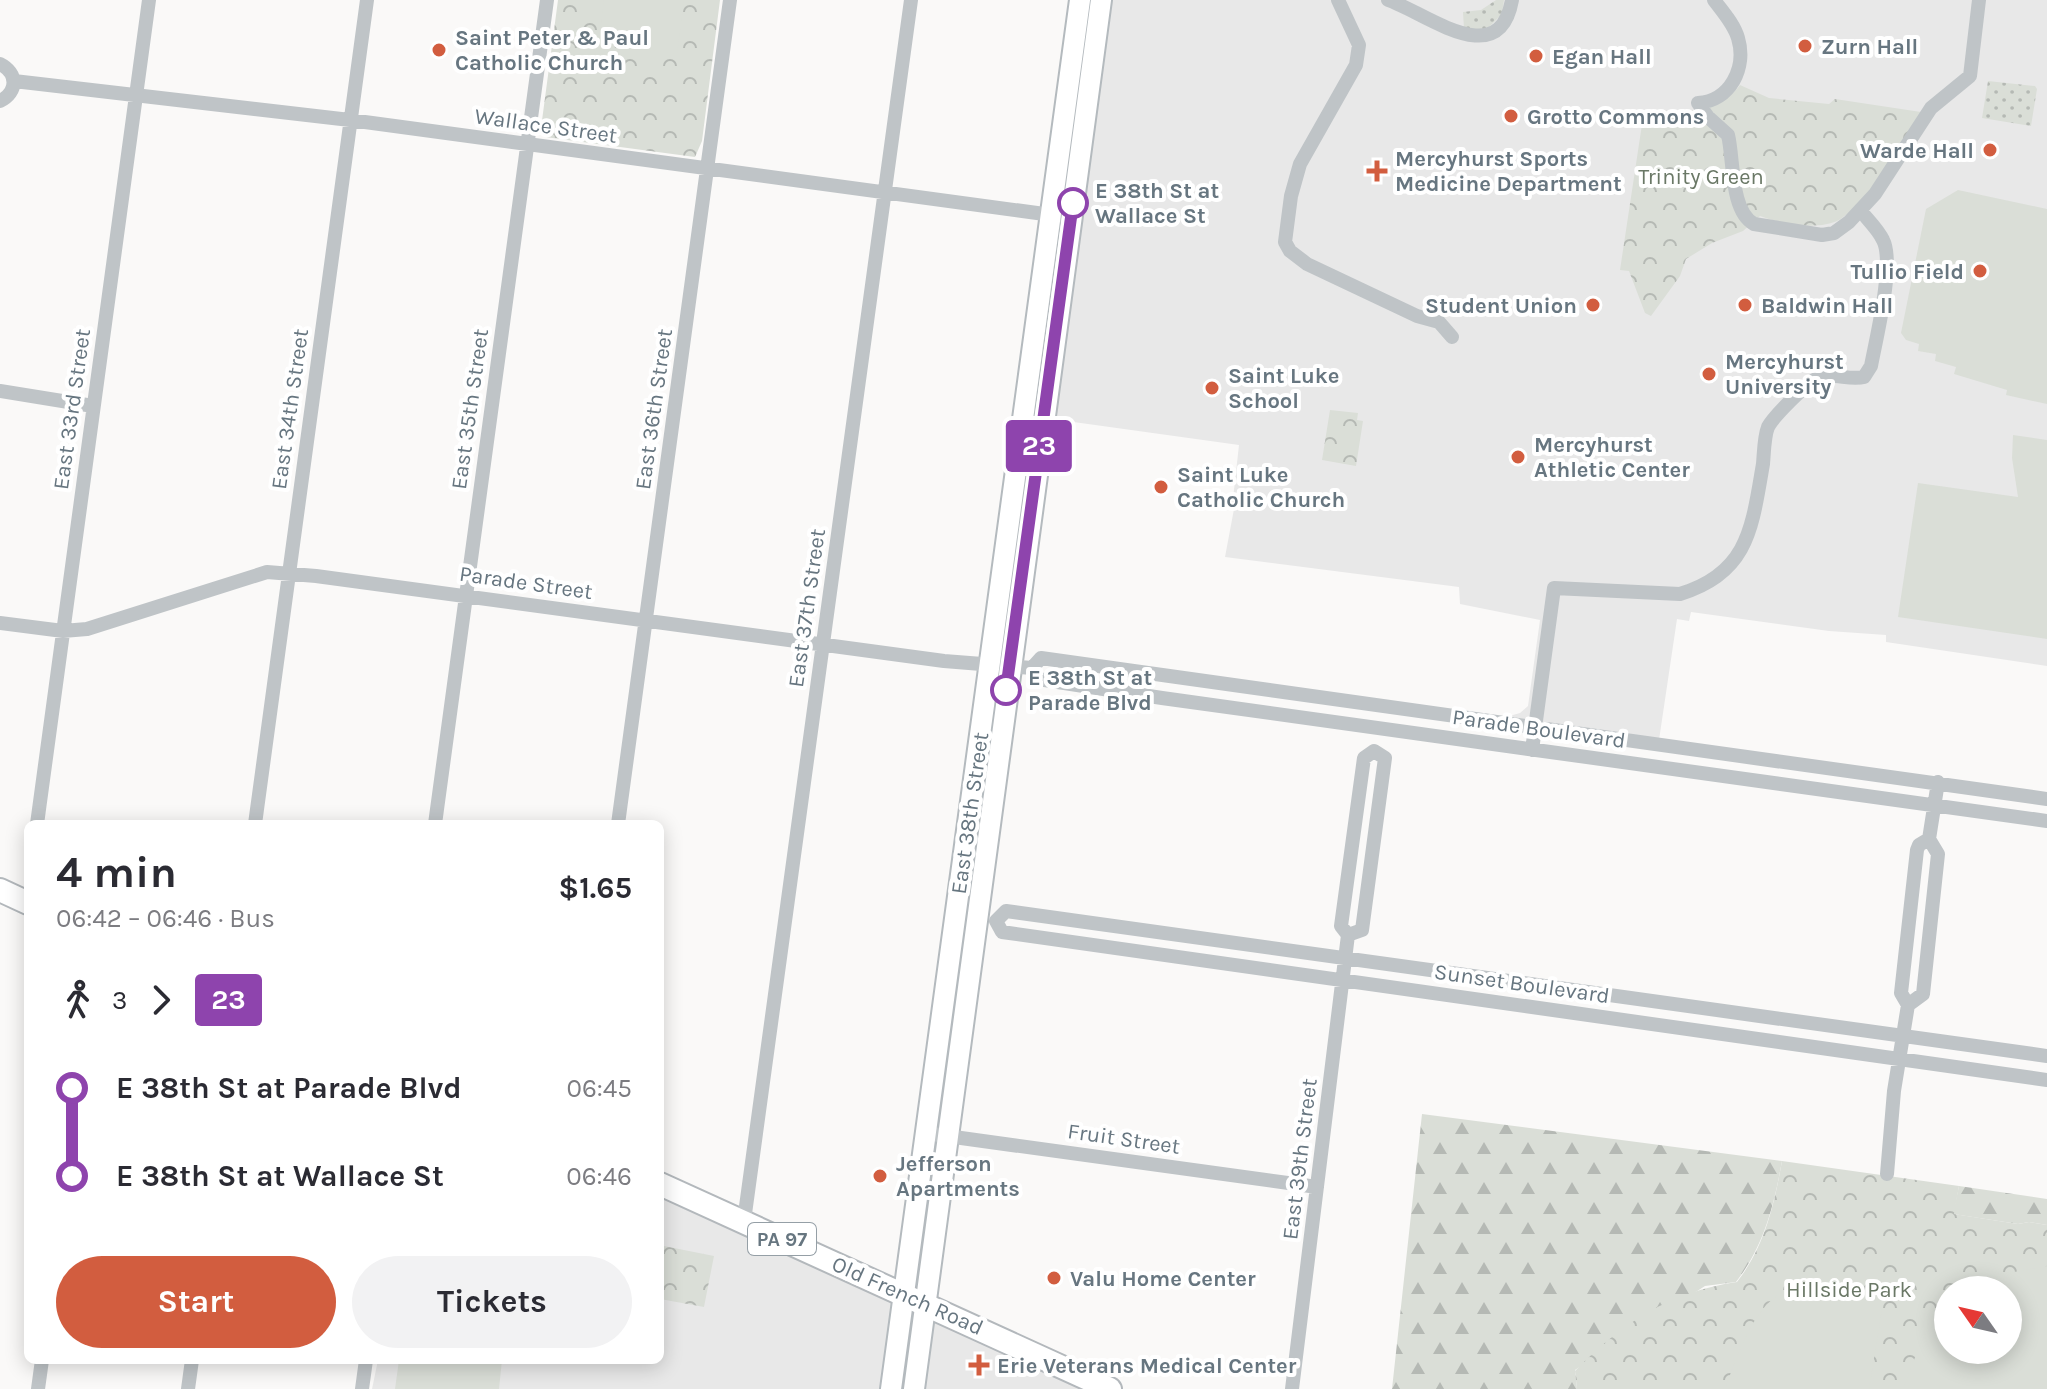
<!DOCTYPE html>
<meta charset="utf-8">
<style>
:root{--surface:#fff;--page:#f2f2f3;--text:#2b2b33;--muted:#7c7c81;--accent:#d25d3f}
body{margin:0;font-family:Karla,sans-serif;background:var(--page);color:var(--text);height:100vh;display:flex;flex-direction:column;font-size:30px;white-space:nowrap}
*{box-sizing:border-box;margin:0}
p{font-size:26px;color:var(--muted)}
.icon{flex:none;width:44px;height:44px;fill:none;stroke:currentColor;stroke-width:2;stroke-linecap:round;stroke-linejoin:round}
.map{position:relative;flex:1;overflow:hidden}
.panel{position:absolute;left:24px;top:820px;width:640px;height:544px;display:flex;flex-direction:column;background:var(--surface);border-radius:12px;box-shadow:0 4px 20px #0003}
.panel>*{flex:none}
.badge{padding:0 16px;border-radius:6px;font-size:28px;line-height:52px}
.needle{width:52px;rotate:304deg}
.controls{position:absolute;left:1934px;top:1276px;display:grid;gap:16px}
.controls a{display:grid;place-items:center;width:88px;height:88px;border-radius:50%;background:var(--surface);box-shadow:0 4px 20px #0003;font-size:40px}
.map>.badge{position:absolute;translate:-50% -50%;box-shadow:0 0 0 4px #fff}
.legs{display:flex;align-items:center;gap:12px;height:88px;padding:0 32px;font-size:26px}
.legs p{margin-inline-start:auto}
.headline{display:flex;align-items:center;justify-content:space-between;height:136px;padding:0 32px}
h1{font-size:44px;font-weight:700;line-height:60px}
.button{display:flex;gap:16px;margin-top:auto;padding:16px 32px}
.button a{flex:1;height:92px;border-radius:48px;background:var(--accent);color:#fff;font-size:32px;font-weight:700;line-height:92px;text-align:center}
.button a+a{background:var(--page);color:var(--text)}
ul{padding:0 32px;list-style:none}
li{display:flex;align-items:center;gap:28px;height:88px;font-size:30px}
li i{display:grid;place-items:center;width:12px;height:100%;margin:0 10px;background:currentColor}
li i::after{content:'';width:20px;height:20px;margin:-10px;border:6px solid;border-radius:50%;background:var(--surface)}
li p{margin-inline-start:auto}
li:first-child i{background:linear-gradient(#0000 50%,currentColor 0)}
li:last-child i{background:linear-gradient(currentColor 50%,#0000 0)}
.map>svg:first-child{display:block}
</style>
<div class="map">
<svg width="2047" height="1389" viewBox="0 0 2047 1389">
<defs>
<pattern id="grass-dots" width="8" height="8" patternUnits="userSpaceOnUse" patternTransform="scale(2)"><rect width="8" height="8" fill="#daded7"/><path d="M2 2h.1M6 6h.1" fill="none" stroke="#b5b9b4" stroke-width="1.8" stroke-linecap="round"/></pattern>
<pattern id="forest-firs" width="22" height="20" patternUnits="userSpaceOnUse" patternTransform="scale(2)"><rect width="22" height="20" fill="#daded7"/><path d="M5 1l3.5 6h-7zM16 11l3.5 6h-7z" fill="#b5b9b4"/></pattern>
<pattern id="park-crowns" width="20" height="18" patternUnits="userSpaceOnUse" patternTransform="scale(2)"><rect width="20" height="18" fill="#daded7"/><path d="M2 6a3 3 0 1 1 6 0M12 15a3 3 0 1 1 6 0" fill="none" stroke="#b5b9b4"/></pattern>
</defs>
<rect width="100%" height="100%" fill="#faf9f8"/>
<path fill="#e8e8e8" d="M1109,0H2047V666L1886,642V635L1829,631L1691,612L1689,621L1677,619L1659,740L1506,717L1520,713L1528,706L1540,620L1460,604L1459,587L1225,557L1234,509L1232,508L1239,445L1052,419Z
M660,1190L893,1297L883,1389H372L378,1360H660Z
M941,1321L1082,1389H923L933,1323Z"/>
<path fill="url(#grass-dots)" d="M1496,0H1504L1502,14L1487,29H1464L1463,12L1481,10Z
M1988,81L2035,86L2037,89L2031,126L1982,118Z"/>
<path fill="url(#forest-firs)" d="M1422,1114L1782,1161C1774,1205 1764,1246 1736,1282L1705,1286L1575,1370L1577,1389H1392Z
M1959,1186L2047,1199V1225L2029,1222L2018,1224L1953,1214Z"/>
<path fill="url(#park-crowns)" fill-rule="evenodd" d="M558,0H720L702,141L695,157L545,137L541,128Z
M1740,85L1769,98L1829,104L1835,99L1921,112C1906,140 1866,205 1839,220C1818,231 1781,224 1760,216L1743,231L1712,243L1686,259L1680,276L1651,316L1645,313L1629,271L1620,270L1644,111C1682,109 1714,119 1740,85Z
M1330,410L1358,413L1357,420L1363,421L1356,466L1322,460Z
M1782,1161L1959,1186L1954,1214L2018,1224L2029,1222L2047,1225V1389H1577L1575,1371C1622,1323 1669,1292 1737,1282C1765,1246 1774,1205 1782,1161ZM1948,1290H2008V1350H1948Z
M664,1246L714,1256L704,1307L660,1299V1269Z"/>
<path fill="#daded7" d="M604,0H684L677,54L599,42Z
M1958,190L2047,209V404L2006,395L2007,390L1954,374L1956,367L1935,361L1936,354L1918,351L1919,344L1906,340L1901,333L1926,209Z
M2013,435L2047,440V639L1898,617L1918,483L2018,497L2012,458Z
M2047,1266V1389H1903L1922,1339L1948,1307V1350H2008V1290H1971L2003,1274Z
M1817,1284H1829L1884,1297L1869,1389H1725C1735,1362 1750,1316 1774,1298C1785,1288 1803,1286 1817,1284Z
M399,1360H502L499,1389H395Z"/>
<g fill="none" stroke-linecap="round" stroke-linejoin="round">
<g stroke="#b4babe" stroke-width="24">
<path id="secondary" d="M891,1389L1080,0
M914,1389L1101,0"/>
</g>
<g stroke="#b3b8bc" stroke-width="26">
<path id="primary" d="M0,890L28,903
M660,1184L1110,1389"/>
</g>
<path stroke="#bfc4c7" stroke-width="14" d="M1338,0L1359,45L1356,65L1300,164L1291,196L1285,242L1290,251L1307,264L1417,316L1439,322L1452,337
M1388,0C1426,13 1499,73 1512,0
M0,64C18,73 18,92 0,101
M14,81L350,120L1059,216
M1698,103L1708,117L1728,135C1734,159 1730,211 1754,224L1822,235L1834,233L1849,222L1875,194L1931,108L1970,76L1979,0
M1698,103C1730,101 1747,68 1738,38C1734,24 1723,12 1714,0
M0,391L93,406
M0,623L63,631L87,629L267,572L316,576L944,661L1032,668
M1032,668L1038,679L1162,698L2047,821
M1032,668L1041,658L2047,799
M1532,750L1554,588L1680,594C1749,573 1752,527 1763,464C1764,453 1764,437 1768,427C1773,417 1806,384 1816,379C1830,371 1849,381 1864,377L1871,366C1876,339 1895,263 1883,240C1878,229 1868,220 1860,210
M37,824L149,0
M255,824L367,0
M435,824L547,0
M618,824L730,0
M1929,839L1938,854L1923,994L1908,1005L1901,993L1917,850L1919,845Z
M1929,839L1938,782
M2047,1056L1006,911L996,921L1002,932L2047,1080
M925,1133L1317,1187
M1887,1174L1894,1091L1908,1005
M744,1221L911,0
M38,1389L42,1360
M188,1389L192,1360
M362,1389L366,1360
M1292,1389L1348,935L1341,926L1364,758L1374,751L1385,758L1362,930L1348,935"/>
<use href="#secondary" stroke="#fff" stroke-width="20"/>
<use href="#primary" stroke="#fff" stroke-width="22"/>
</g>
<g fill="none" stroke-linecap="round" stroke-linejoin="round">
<g stroke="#fff" stroke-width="18">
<path id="line-1" d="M1006,690L1073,203"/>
</g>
<use href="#line-1" stroke="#8e44ad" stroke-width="12"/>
</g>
<g fill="#d25d3f" stroke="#fff" stroke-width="3">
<circle cx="1805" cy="46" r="8"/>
<circle cx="439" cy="50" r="8"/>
<circle cx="1536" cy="56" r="8"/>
<circle cx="1511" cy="116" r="8"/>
<circle cx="1990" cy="150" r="8"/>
<path d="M1373 159h8v8h8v8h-8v8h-8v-8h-8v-8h8z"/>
<circle cx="1980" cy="271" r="8"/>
<circle cx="1593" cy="305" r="8"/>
<circle cx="1745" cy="305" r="8"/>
<circle cx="1709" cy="374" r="8"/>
<circle cx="1212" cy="388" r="8"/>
<circle cx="1518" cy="457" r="8"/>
<circle cx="1161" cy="487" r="8"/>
<circle cx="880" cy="1176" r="8"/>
<circle cx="1054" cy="1278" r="8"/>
<path d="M975 1353h8v8h8v8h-8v8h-8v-8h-8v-8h8z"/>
</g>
<g fill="#fff" stroke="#8e44ad" stroke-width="4">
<circle cx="1073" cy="203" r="14"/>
<circle cx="1006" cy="690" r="14"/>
</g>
<g text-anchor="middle" stroke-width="8" stroke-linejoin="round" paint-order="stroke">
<rect fill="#fff" stroke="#959fa6" stroke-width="2" x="748" y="1223" width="68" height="32" rx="6"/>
<g font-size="20" font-weight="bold" fill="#677680">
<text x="782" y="1246">PA 97</text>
</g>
<g font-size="22" font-weight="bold" fill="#677680" stroke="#fff" text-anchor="start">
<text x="455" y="45">Saint Peter &amp; Paul<tspan x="455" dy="25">Catholic Church</tspan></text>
<text x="1821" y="54">Zurn Hall</text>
<text x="1552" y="64">Egan Hall</text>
<text x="1527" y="124">Grotto Commons</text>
<text x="1974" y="158" text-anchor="end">Warde Hall</text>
<text x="1395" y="166">Mercyhurst Sports<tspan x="1395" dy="25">Medicine Department</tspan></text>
<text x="1964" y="279" text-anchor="end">Tullio Field</text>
<text x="1577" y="313" text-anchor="end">Student Union</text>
<text x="1761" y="313">Baldwin Hall</text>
<text x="1725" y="369">Mercyhurst<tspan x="1725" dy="25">University</tspan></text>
<text x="1228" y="383">Saint Luke<tspan x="1228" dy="25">School</tspan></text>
<text x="1534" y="452">Mercyhurst<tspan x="1534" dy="25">Athletic Center</tspan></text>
<text x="1177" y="482">Saint Luke<tspan x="1177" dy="25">Catholic Church</tspan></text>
<text x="896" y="1171">Jefferson<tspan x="896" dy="25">Apartments</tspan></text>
<text x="1070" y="1286">Valu Home Center</text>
<text x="997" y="1373">Erie Veterans Medical Center</text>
</g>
<g font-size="22" fill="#677680" stroke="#fff">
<text transform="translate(546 125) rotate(8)" y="8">Wallace Street</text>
<text transform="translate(71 409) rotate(-82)" y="8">East 33rd Street</text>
<text transform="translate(289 409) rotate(-82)" y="8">East 34th Street</text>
<text transform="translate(469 409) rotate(-82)" y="8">East 35th Street</text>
<text transform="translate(653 409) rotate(-82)" y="8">East 36th Street</text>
<text transform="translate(526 582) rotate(8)" y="8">Parade Street</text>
<text transform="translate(806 608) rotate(-82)" y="8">East 37th Street</text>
<text transform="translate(1539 728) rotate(8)" y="8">Parade Boulevard</text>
<text transform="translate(969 813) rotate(-82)" y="8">East 38th Street</text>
<text transform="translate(1522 983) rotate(8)" y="8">Sunset Boulevard</text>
<text transform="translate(1124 1138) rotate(8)" y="8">Fruit Street</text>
<text transform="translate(1299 1159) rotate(-83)" y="8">East 39th Street</text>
<text transform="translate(908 1295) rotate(24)" y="8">Old French Road</text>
</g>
<g font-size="22" fill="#6a7866" stroke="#fff">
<text x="1701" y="184">Trinity Green</text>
<text x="1849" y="1297">Hillside Park</text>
</g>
<g font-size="22" font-weight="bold" fill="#677680" stroke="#fff" text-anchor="start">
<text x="1095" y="198">E 38th St at<tspan x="1095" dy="25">Wallace St</tspan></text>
<text x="1028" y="685">E 38th St at<tspan x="1028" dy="25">Parade Blvd</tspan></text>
</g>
</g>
</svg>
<div class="controls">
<a><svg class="needle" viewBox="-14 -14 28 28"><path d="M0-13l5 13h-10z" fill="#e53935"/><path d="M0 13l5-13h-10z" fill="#7c7c81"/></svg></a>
</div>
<b class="badge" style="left:1039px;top:446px;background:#8e44ad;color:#fff">23</b>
<section class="panel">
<div class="headline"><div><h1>4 min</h1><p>06:42 – 06:46 · Bus</p></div><b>$1.65</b></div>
<div class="legs"><svg class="icon" aria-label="walk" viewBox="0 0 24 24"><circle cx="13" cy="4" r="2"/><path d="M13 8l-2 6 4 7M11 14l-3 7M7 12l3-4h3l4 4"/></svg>3<svg class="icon" aria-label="forward" viewBox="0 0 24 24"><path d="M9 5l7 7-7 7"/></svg><b class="badge" style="background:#8e44ad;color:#fff">23</b></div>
<ul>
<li><i style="color:#8e44ad"></i><b>E 38th St at Parade Blvd</b><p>06:45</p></li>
<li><i style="color:#8e44ad"></i><b>E 38th St at Wallace St</b><p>06:46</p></li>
</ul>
<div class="button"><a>Start</a><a>Tickets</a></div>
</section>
</div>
